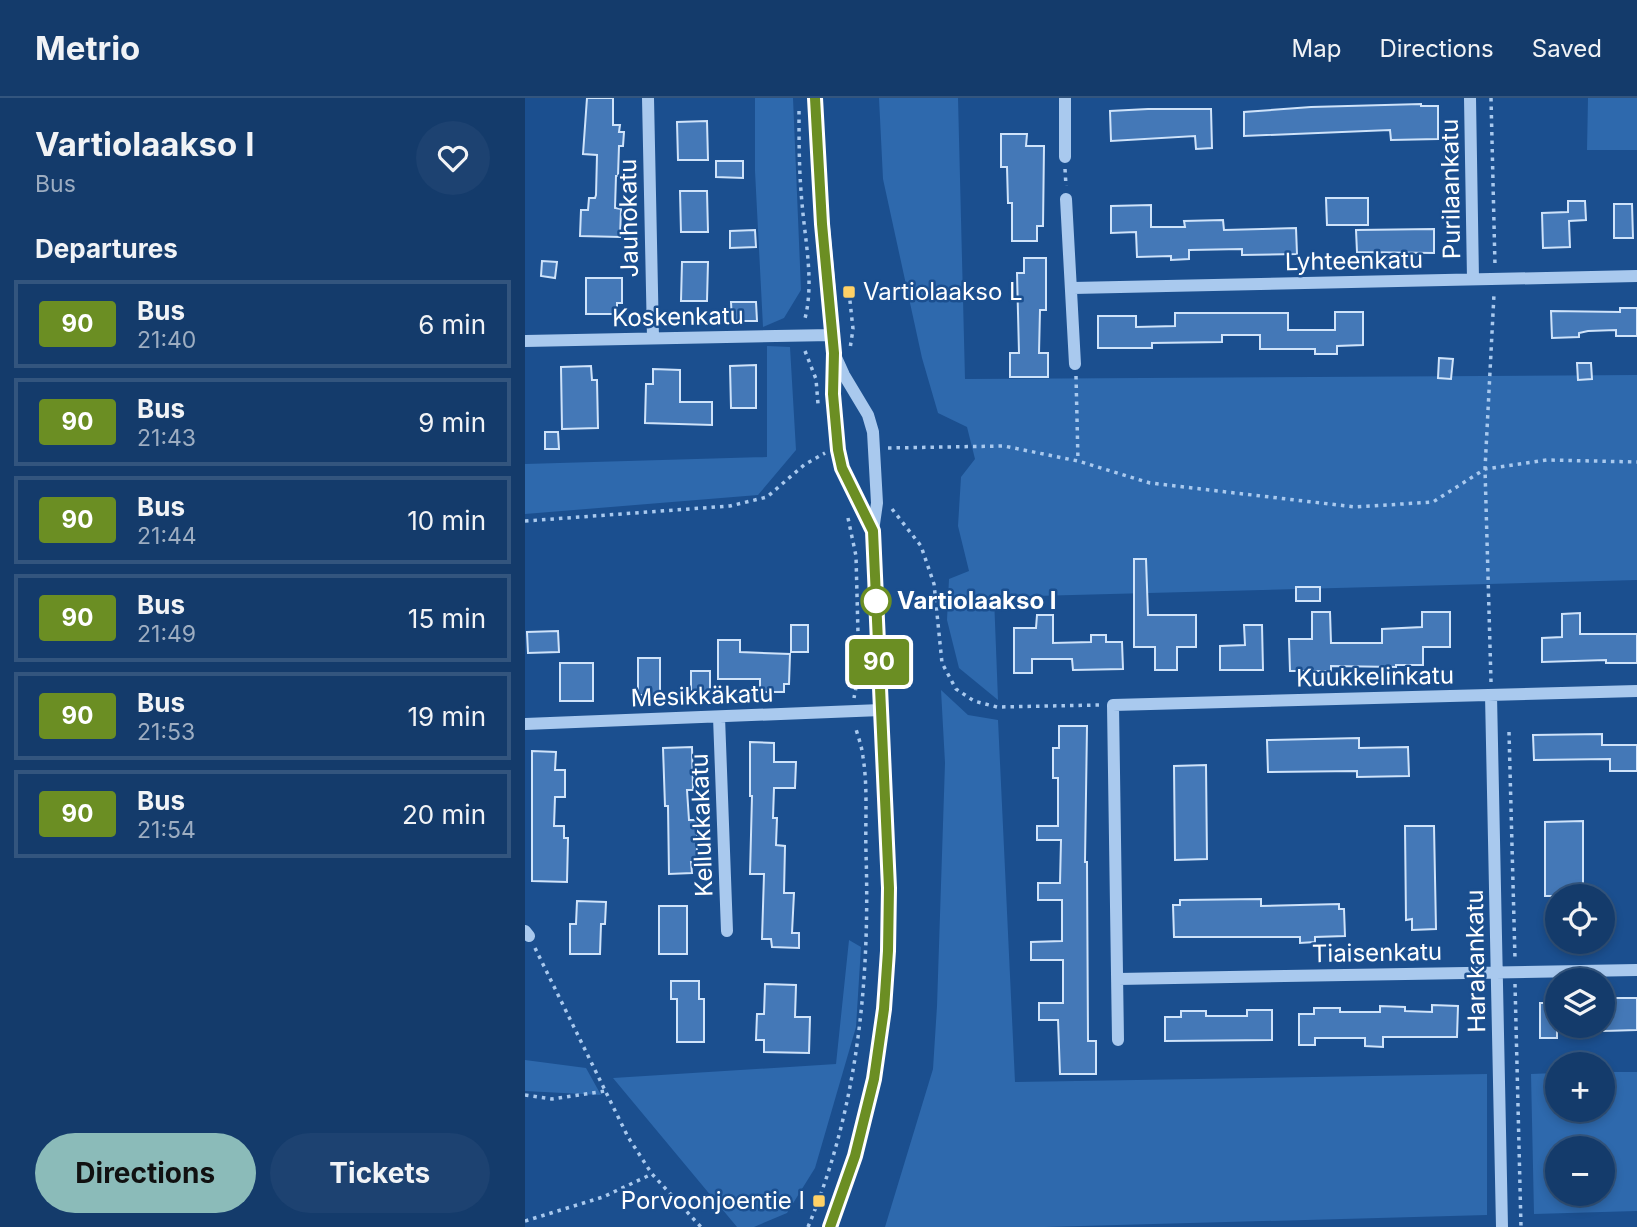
<!DOCTYPE html>
<meta charset="utf-8">
<style>
:root{--surface:#143b6b;--page:#1d4271;--text:#f1f3f6;--muted:#9dadc1;--line:#33557e;--accent:#8bbbb9}
body{margin:0;font-family:Inter,sans-serif;background:var(--page);color:var(--text);height:100vh;display:flex;flex-direction:column;font-size:26px;white-space:nowrap}
*{box-sizing:border-box;margin:0}
p{font-size:23px;color:var(--muted)}
.icon{flex:none;width:38px;height:38px;fill:none;stroke:currentColor;stroke-width:2;stroke-linecap:round;stroke-linejoin:round}
.map{position:relative;flex:1;overflow:hidden}
.side{display:flex;flex-direction:column;background:var(--surface);width:525px}
.side>*{flex:none}
.badge{padding:0 14px;border-radius:5px;font-size:24px;line-height:46px}
.buttons{position:absolute;left:1020px;top:786px;display:grid;gap:14px}
.buttons a{display:grid;place-items:center;width:70px;height:70px;border-radius:50%;background:var(--surface);box-shadow:0 4px 10px #0003,0 0 0 2px var(--line);font-size:35px}
.map>.badge{position:absolute;translate:-50% -50%;box-shadow:0 0 0 4px #fff}
h2{padding:0 35px;font-size:26px;line-height:63px}
.round{display:grid;place-items:center;flex:none;width:74px;height:74px;border-radius:37px;background:var(--page)}
.overview{display:flex;align-items:center;justify-content:space-between;height:119px;padding:0 35px}
h1{font-size:33px;font-weight:700;line-height:52px}
.primary-button{display:flex;gap:14px;margin-top:auto;padding:14px 35px}
.primary-button a{flex:1;height:80px;border-radius:42px;background:var(--accent);color:#111;font-size:28px;font-weight:700;line-height:80px;text-align:center}
.primary-button a+a{background:var(--page);color:var(--text)}
ul{padding:0;list-style:none}
li{display:flex;align-items:center;gap:21px;height:88px;margin:0 14px 10px;padding:0 21px;border:4px solid var(--line);border-radius:0px}
li div{flex:1}
li b{display:block;font-size:26px}
li em{font-style:normal}
li .badge{min-width:77px;font-weight:700;text-align:center}
header{display:flex;align-items:center;gap:42px;box-sizing:border-box;height:98px;padding:0 35px;background:var(--surface);border-bottom:2px solid var(--line)}
header strong{font-size:33px}
nav{display:flex;gap:38px;margin-inline-start:auto;font-size:24px}
main{display:flex;flex:1;min-height:0}
.map>svg:first-child{display:block}
</style>
<header>
<strong>Metrio</strong>
<nav><a>Map</a><a>Directions</a><a>Saved</a></nav>
</header>
<main>
<section class="side">
<div class="overview"><div><h1>Vartiolaakso I</h1><p>Bus</p></div><a class="round"><svg class="icon" aria-label="heart" viewBox="0 0 24 24"><path d="M12 20l-8-8c-3-5 5-10 8-4 3-6 11-1 8 4z"/></svg></a></div>
<h2>Departures</h2>
<ul>
<li><span class="badge" style="background:#6b8e23;color:#fff">90</span><div><b>Bus</b><p>21:40</p></div><em>6 min</em></li>
<li><span class="badge" style="background:#6b8e23;color:#fff">90</span><div><b>Bus</b><p>21:43</p></div><em>9 min</em></li>
<li><span class="badge" style="background:#6b8e23;color:#fff">90</span><div><b>Bus</b><p>21:44</p></div><em>10 min</em></li>
<li><span class="badge" style="background:#6b8e23;color:#fff">90</span><div><b>Bus</b><p>21:49</p></div><em>15 min</em></li>
<li><span class="badge" style="background:#6b8e23;color:#fff">90</span><div><b>Bus</b><p>21:53</p></div><em>19 min</em></li>
<li><span class="badge" style="background:#6b8e23;color:#fff">90</span><div><b>Bus</b><p>21:54</p></div><em>20 min</em></li>
</ul>
<div class="primary-button"><a>Directions</a><a>Tickets</a></div>
</section>
<div class="map">
<svg width="1112" height="1129" viewBox="0 0 1112 1129">
<rect width="100%" height="100%" fill="#1b4f8f"/>
<path fill="#2e69ad" fill-rule="evenodd" d="M230,0H268L276,192L259,220L238,229L230,73Z
M354,0H433L440,281L1112,277V482L469,499L473,602L434,570L422,522L424,481L444,473L433,428L436,379L450,361L442,329L413,315L397,260L358,81Z
M1063,0H1112V52H1062Z
M242,248L265,249L271,352L233,397L0,416V366L242,359Z
M416,592L443,617L473,622L490,984L962,976V1117L520,1129H360L408,971L412,908L420,665Z
M324,842L336,849L331,929L290,1070L262,1115L229,1129H212L88,980L311,966Z
M0,962L61,970L76,997L0,993Z
M1078,974H1112V1113L1009,1116L1006,976L1032,975V1012H1078ZM1078,1050V1096H1032V1050Z"/>
<path fill="#4478b7" stroke="#cfe3fa" stroke-width="2" d="M62,0H88V27H95L94,34H99L98,48H94L93,78H91L90,110L96,111L95,139L55,138L56,112H63L64,100H70L71,97L72,57L58,56Z
M896,6V8H913V41L866,42L865,32L719,38V14L786,9Z
M623,11H686L687,50L671,51L670,38L586,43L585,13Z
M182,23L183,62H153L152,24Z
M476,36H502L501,48H519L518,128H512V143H487V105H483L482,69H476Z
M191,63H218V80L191,79Z
M155,93H182L183,134H156Z
M801,100H843V127H802Z
M1043,103H1060L1061,122L1044,123L1045,149L1018,150L1017,115L1043,114Z
M1089,106H1107L1108,140H1089Z
M626,107V129H660L659,123L698,122L699,132L771,130L772,156L717,157V151L664,152V161L646,162V158L612,159L611,134L586,135V108Z
M909,131V155L832,154L831,132Z
M230,132L231,149L205,150V133Z
M499,160H521V212H515L514,255H523V279H485V255H494L492,175H499Z
M17,163L32,164L30,180L16,178Z
M157,164H183L182,203H156Z
M61,180H97V205H92V216H61Z
M206,204H231L232,223H207Z
M1095,210H1112V238H1091V232L1063,233L1054,235V239L1027,240L1026,213L1095,214Z
M810,214H838V247L812,248V256H790V251H735V237H697V244L627,245V250H573V218H611V229L650,228V215H763V232H810Z
M914,260L928,261L926,281L913,280Z
M1052,265H1066L1067,281L1053,282Z
M231,267V310H206L205,268Z
M66,268L67,282H72L73,330L37,331L36,269Z
M128,271L155,272V304H187V327L120,325L121,286H128Z
M20,334H33L34,351H20Z
M609,461H621L623,517H671V549H652V572H630V549H609Z
M771,489H795V503H771Z
M787,514H805L806,545H857V531L897,529V514H925V549H898V567H871V569L806,568V573H765L764,541H787Z
M1055,515V536H1112V565H1081V562L1017,564V540L1037,539V516Z
M512,517H528V545L566,544V537H581V544H597L598,571L548,572L547,561H507V575H489V530H511Z
M266,527H283V554H266Z
M719,527H737L738,572H695V548L720,547Z
M33,533L34,554L3,555L2,534Z
M193,542H215V554L265,556L264,586H259V594H235V581H193Z
M113,560H135V597H113Z
M35,565H68V603H35Z
M166,573H185V595H166Z
M534,628H562L560,764H562L563,943H571V976H535L533,922H514V905H538V862H506V844L537,843V802H513V785H535L536,742H512V728H533V680H528V650H534Z
M1077,636V647H1112V673H1085V661L1009,662L1008,637Z
M834,640V650L883,649L884,678L832,679V673L743,674L742,642Z
M225,644L249,645V664H271L270,690H249L248,720H252L251,747L260,748L259,795H269L267,835H274V850L247,849L246,841H237L239,776H225L227,698H225Z
M167,649L168,692H162L164,722H172V764H166L167,775L144,776L143,708H140L138,650Z
M7,653L31,654L30,672H40V699H30L29,728H39V740H43L42,784L7,783Z
M681,667L682,761L650,762L649,668Z
M1058,723V798H1020V724Z
M880,728H909L911,831L887,832V821L881,822Z
M736,801V808L814,806V811H819L820,838L790,839V844L775,845V839H649L648,807H655V802Z
M52,803L81,804L80,826H76L75,856H45V826H51Z
M134,808H162V856H134Z
M146,883H174V901H179V944H152V901H146Z
M240,886L271,887L270,919H285L284,955L239,954V942H231L232,916H239Z
M1078,900H1112V932L1079,933Z
M1015,905H1032V940H1015Z
M907,907L933,908L932,939H858V949L840,948V940H790V947H774V916H789V910H815V914H855V908L880,909V913L907,914Z
M722,912H747V942L640,943V919H656V913H681V918H722Z"/>
<g fill="none" stroke-linecap="round" stroke-linejoin="round">
<path stroke="#a9c9ee" stroke-width="3.5" stroke-dasharray="3.5 5" stroke-linecap="butt" d="M966,0L970,168
M274,13C274,44 274,74 277,105C280,143 290,187 279,224
M540,71L541,88
M324,194L328,231L325,251
M280,253L291,281L293,306
M551,278L553,363
M363,350L479,348L553,363L625,385L830,409L908,404L960,371L1022,362L1112,364
M367,411L396,448L409,486L417,565L431,591L449,603L472,609L576,607
M323,420L331,458L334,574L329,600
M0,423L205,408L242,399L279,367L300,355
M966,584L960,371L969,196
M984,634L990,861
M10,850L103,1039L127,1076L176,1129
M990,886L996,1129
M0,997L27,1001L80,993
M0,1123L78,1099L127,1076
M283,1129C333,1010 345,882 341,755C340,723 343,690 338,659C337,649 333,638 330,628"/>
<path stroke="#a9c9ee" stroke-width="12" d="M123,0L128,240
M290,0C292,85 305,169 309,254C311,291 305,336 317,371C325,392 338,412 348,432
M945,0L948,181
M540,59V0
M541,101L550,266
M548,190L1112,178
M0,243L307,237
M966,597L977,1129
M194,619L202,833
M0,626L356,612
M0,833L4,838
M593,881L1112,872
M593,942L588,607L1112,593
M305,1129C340,1041 360,945 363,851C365,792 361,734 359,676C356,595 352,514 348,433L352,405L348,334L343,317L319,277L309,255"/>
</g>
<g fill="none" stroke-linecap="round" stroke-linejoin="round">
<g stroke="#fff" stroke-width="16">
<path id="line" d="M290,0L297,126L309,255L308,296L313,352L317,370L348,433L364,790L363,853L359,911L349,981L330,1058L305,1129"/>
</g>
<use href="#line" stroke="#6b8e23" stroke-width="10"/>
</g>
<g fill="#ffd166" stroke="#1b4f8f" stroke-width="2.5">
<rect x="317" y="187" width="14" height="14" rx="3.5"/>
<rect x="287" y="1096" width="14" height="14" rx="3.5"/>
</g>
<circle fill="#fff" stroke="#6b8e23" stroke-width="3.5" cx="351" cy="503" r="14"/>
<g text-anchor="middle" stroke-width="5" stroke-linejoin="round" paint-order="stroke">
<g font-size="24" fill="#fff" stroke="#1b4f8f">
<text transform="translate(926 91) rotate(-91)" y="8">Purilaankatu</text>
<text transform="translate(104 120) rotate(-91)" y="8">Jauhokatu</text>
<text transform="translate(829 163) rotate(-1)" y="8">Lyhteenkatu</text>
<text transform="translate(153 219) rotate(-1)" y="8">Koskenkatu</text>
<text transform="translate(850 579) rotate(-1)" y="8">Kuukkelinkatu</text>
<text transform="translate(177 598) rotate(-2)" y="8">Mesikkäkatu</text>
<text transform="translate(177 727) rotate(-92)" y="8">Kellukkakatu</text>
<text transform="translate(852 855) rotate(-1)" y="8">Tiaisenkatu</text>
<text transform="translate(951 863) rotate(-91)" y="8">Harakankatu</text>
</g>
<g font-size="24" fill="#fff" stroke="#1b4f8f" text-anchor="start">
<text x="338" y="202">Vartiolaakso L</text>
<text x="280" y="1111" text-anchor="end">Porvoonjoentie I</text>
</g>
<g font-size="24" font-weight="bold" fill="#fff" stroke="#1b4f8f" text-anchor="start">
<text x="372" y="511">Vartiolaakso I</text>
</g>
</g>
</svg>
<div class="buttons">
<a><svg class="icon" aria-label="locate" viewBox="0 0 24 24"><circle cx="12" cy="12" r="6"/><path d="M12 2v4M12 18v4M2 12h4M18 12h4"/></svg></a>
<a><svg class="icon" aria-label="layers" viewBox="0 0 24 24"><path d="M12 4l9 5-9 5-9-5zM3 14l9 5 9-5"/></svg></a>
<a>+</a>
<a>−</a>
</div>
<b class="badge" style="left:354px;top:564px;background:#6b8e23;color:#fff">90</b>
</div>
</main>
